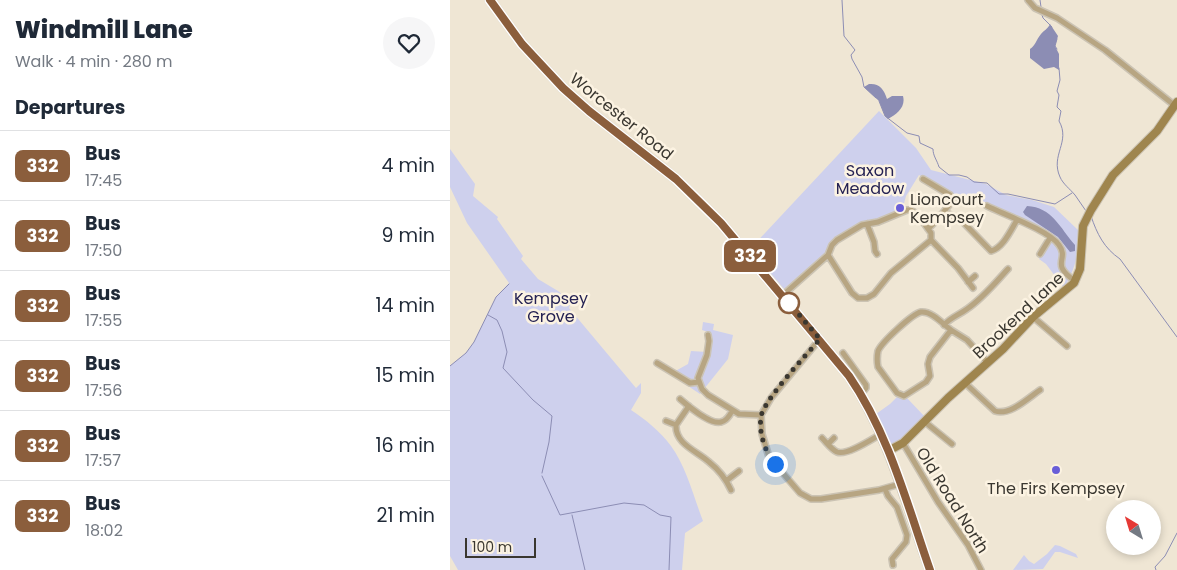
<!DOCTYPE html>
<meta charset="utf-8">
<style>
:root{--surface:#fff;--page:#f6f6f7;--text:#1f2937;--muted:#747a83;--line:#e0e1e3}
body{margin:0;font-family:Poppins,sans-serif;background:var(--page);color:var(--text);height:100vh;display:flex;flex-direction:column;font-size:19px;white-space:nowrap}
*{box-sizing:border-box;margin:0}
p{font-size:16px;color:var(--muted)}
.icon{flex:none;width:28px;height:28px;fill:none;stroke:currentColor;stroke-width:2;stroke-linecap:round;stroke-linejoin:round}
.map{position:relative;flex:1;overflow:hidden}
.sheet{display:flex;flex-direction:column;background:var(--surface);width:450px}
.sheet>*{flex:none}
.badge{padding:0 10px;border-radius:8px;font-size:18px;line-height:32px}
.needle{width:32px;rotate:322deg}
.tools{position:absolute;left:656px;top:500px;display:grid;gap:10px}
.tools a{display:grid;place-items:center;width:55px;height:55px;border-radius:50%;background:var(--surface);box-shadow:0 2px 8px #0003;font-size:25px}
.scale{position:absolute;left:15px;bottom:12px;width:71px;box-sizing:border-box;padding-left:5px;border:2px solid #3a3730;border-top:0;font-size:14px;line-height:18px;white-space:nowrap;color:#3a3730;-webkit-text-stroke:4px #fcf3e2;paint-order:stroke}
.you{position:absolute;width:25px;height:25px;margin:-12px;border:4px solid #fff;border-radius:50%;background:#1a73e8;box-shadow:0 0 0 8px #1a73e833}
.map>.badge{position:absolute;translate:-50% -50%;box-shadow:0 0 0 2px #fff}
h2{padding:0 15px;font-size:19px;line-height:45px}
.round{display:grid;place-items:center;flex:none;width:52px;height:52px;border-radius:26px;background:var(--page)}
.summary{display:flex;align-items:center;justify-content:space-between;height:85px;padding:0 15px}
h1{font-size:24px;font-weight:800;line-height:38px}
ul{padding:0;list-style:none}
li{display:flex;align-items:center;gap:15px;height:70px;padding:0 15px;border-top:1px solid var(--line)}
li div{flex:1}
li b{display:block;font-size:19px}
li em{font-style:normal}
li .badge{min-width:55px;font-weight:700;text-align:center}
main{display:flex;flex:1;min-height:0}
.map>svg:first-child{display:block}
</style>
<main>
<section class="sheet">
<div class="summary"><div><h1>Windmill Lane</h1><p>Walk · 4 min · 280 m</p></div><a class="round"><svg class="icon" aria-label="heart" viewBox="0 0 24 24"><path d="M12 20l-8-8c-3-5 5-10 8-4 3-6 11-1 8 4z"/></svg></a></div>
<h2>Departures</h2>
<ul>
<li><span class="badge" style="background:#8b5e3c;color:#fff">332</span><div><b>Bus</b><p>17:45</p></div><em>4 min</em></li>
<li><span class="badge" style="background:#8b5e3c;color:#fff">332</span><div><b>Bus</b><p>17:50</p></div><em>9 min</em></li>
<li><span class="badge" style="background:#8b5e3c;color:#fff">332</span><div><b>Bus</b><p>17:55</p></div><em>14 min</em></li>
<li><span class="badge" style="background:#8b5e3c;color:#fff">332</span><div><b>Bus</b><p>17:56</p></div><em>15 min</em></li>
<li><span class="badge" style="background:#8b5e3c;color:#fff">332</span><div><b>Bus</b><p>17:57</p></div><em>16 min</em></li>
<li><span class="badge" style="background:#8b5e3c;color:#fff">332</span><div><b>Bus</b><p>18:02</p></div><em>21 min</em></li>
</ul>
</section>
<div class="map">
<svg width="727" height="570" viewBox="0 0 727 570">
<rect width="100%" height="100%" fill="#efe6d4"/>
<path fill="#ced0ed" d="M429,111L466,148L481,170L536,184L556,195L582,200L604,207L628,230C629,254 626,267 614,288L596,264L589,259L602,238L538,204L501,193L469,175L456,196L453,207L427,220L410,222L391,234L381,242L375,253L334,289L300,249Z
M0,149L25,184L23,196L48,217L47,219L73,256L71,259L88,279L108,291L121,302L119,308L186,388L191,383V393L181,410C196,420 210,431 221,446C236,466 244,498 253,521L235,533L232,570H8L0,556V366L16,353L24,342L46,297L59,283L17,223L0,187Z
M253,322L264,324L263,330L283,335L278,359L250,394L220,374L238,364L241,351L257,352L261,333L252,330Z
M447,397L457,398L475,417L456,436L442,444H440L426,414L440,404Z
M605,545L610,546L626,554L628,558L610,552H605L593,569L563,570L574,555L579,561L584,564L597,554Z"/>
<path fill="#8c8db4" d="M600,24L608,36L605,46L609,54V70L604,67L594,69L580,58V49C586,45 586,40 591,34C594,30 598,29 600,24Z
M419,84C429,83 434,89 437,99L442,96H453C456,107 447,114 438,119L435,116L429,101L414,87Z
M577,206C602,207 610,228 625,245V251L620,252L608,237L575,215L573,212Z"/>
<g fill="none" stroke-linecap="round" stroke-linejoin="round">
<path stroke="#8c8db4" stroke-width="1" d="M392,0L394,36L405,50L401,55L402,59L412,77L414,87L426,98
M590,0L591,7
M592,15L593,18L602,27
M607,49L605,46L607,39
M609,68L610,80L607,91L609,95L607,107L611,111L609,121C621,142 600,155 610,177C613,184 620,189 625,195C629,200 632,206 636,211
M429,101L435,116L457,133L469,136L470,143L483,149C483,156 487,160 489,167L499,175H509L517,177L524,182L537,183L549,194H558L605,204L622,193
M641,216C647,234 654,248 670,259L727,337
M38,315L47,320L52,331L57,352L53,368L83,400L102,416L99,442L92,473
M0,366L16,353L24,342L46,297L59,284
M92,476L110,515L174,503L194,505L210,515L221,517L219,570
M122,515L135,570
M706,570L705,567L715,556L727,533"/>
<g stroke="#cbc3b3" stroke-width="8">
<path id="street" d="M578,0L585,8L607,18L655,50L724,105
M473,179L500,195L503,200L488,219L478,229
M537,206C553,214 600,231 609,245C620,260 599,263 625,281
M495,212L511,220L541,251C553,248 561,230 567,220
M417,224L424,242L425,251L427,254
M590,254L600,238
M378,255L402,293L408,298H417L424,294L441,273L481,240
M518,282L525,276
M333,295L378,255L382,245L387,240L412,225L428,222L457,210H461L468,215L481,233V240L508,268L523,288
M583,317L617,346
M494,325C501,317 509,315 517,309C533,298 545,283 558,269
M501,330C493,324 482,311 471,312C462,314 432,342 428,351C427,356 427,362 428,367L447,393L454,396L476,382L480,376L478,364L480,357L501,330L517,340L538,363
M258,335L259,341L257,355L248,378L252,389L258,395L289,414L311,415
M369,340L321,398L311,415L312,434L319,457L350,493L361,499H371L429,490L450,484
M393,353L416,385V388L411,394
M207,363L240,383L249,382
M515,383L545,411C560,416 578,398 590,390
M230,399C238,406 261,425 271,422C276,421 280,415 282,411
M216,421L226,425L239,406
M475,422L502,444
M226,425C225,444 247,451 259,462C268,469 276,479 281,490
M372,438C377,443 381,449 387,452C397,456 422,439 431,434
M453,443L488,502L518,545L531,570
M378,444L384,438
M276,481L289,471
M435,489L438,496L447,507L457,535L456,542L442,559L443,565"/>
</g>
<g stroke="#cbc3b3" stroke-width="10">
<path id="secondary" d="M438,451L453,443L498,398L553,349L583,317L624,283L630,269L633,226L641,210L663,175L707,131L727,102"/>
</g>
<g stroke="#cbc3b3" stroke-width="11">
<path id="primary" d="M40,0L72,44L113,88L139,111L226,179L271,223L399,376C439,435 456,504 480,570"/>
</g>
<use href="#street" stroke="#b7a582" stroke-width="5"/>
<use href="#secondary" stroke="#9f854e" stroke-width="8"/>
<use href="#primary" stroke="#8d6d21" stroke-width="9"/>
</g>
<g fill="none" stroke-linecap="round" stroke-linejoin="round">
<g stroke="#fff" stroke-width="11">
<path id="line" d="M40,0L72,44L113,88L139,111L226,179L271,223L399,376C439,434 457,504 480,570"/>
</g>
<use href="#line" stroke="#8b5e3c" stroke-width="8"/>
<path stroke="#3a3730" stroke-width="5" stroke-dasharray="0 9" d="M325,464C315,453 307,429 312,413C318,396 356,355 370,339L339,303"/>
</g>
<g fill="#695ed8" stroke="#fcf3e2" stroke-width="2">
<circle cx="450" cy="208" r="5"/>
<circle cx="606" cy="470" r="5"/>
</g>
<circle fill="#fff" stroke="#8b5e3c" stroke-width="2.5" cx="339" cy="303" r="10"/>
<g text-anchor="middle" stroke-width="5" stroke-linejoin="round" paint-order="stroke">
<g font-size="16" fill="#3a3730" stroke="#fcf3e2">
<text transform="translate(172 116) rotate(39)" y="6">Worcester Road</text>
<text transform="translate(568 315) rotate(-43)" y="6">Brookend Lane</text>
<text transform="translate(503 500) rotate(58)" y="6">Old Road North</text>
</g>
<g font-size="16" fill="#252253" stroke="#fcf3e2">
<text x="420" y="176">Saxon<tspan x="420" dy="18">Meadow</tspan></text>
<text x="101" y="304">Kempsey<tspan x="101" dy="18">Grove</tspan></text>
</g>
<g font-size="16" fill="#3a3730" stroke="#fcf3e2" text-anchor="start">
<text x="460" y="205">Lioncourt<tspan x="460" dy="18">Kempsey</tspan></text>
<text x="606" y="494" text-anchor="middle">The Firs Kempsey</text>
</g>
</g>
</svg>
<div class="tools">
<a><svg class="needle" viewBox="-14 -14 28 28"><path d="M0-13l5 13h-10z" fill="#e53935"/><path d="M0 13l5-13h-10z" fill="#747a83"/></svg></a>
</div>
<div class="scale">100 m</div>
<div class="you" style="left:325px;top:464px"></div>
<b class="badge" style="left:300px;top:256px;background:#8b5e3c;color:#fff">332</b>
</div>
</main>
